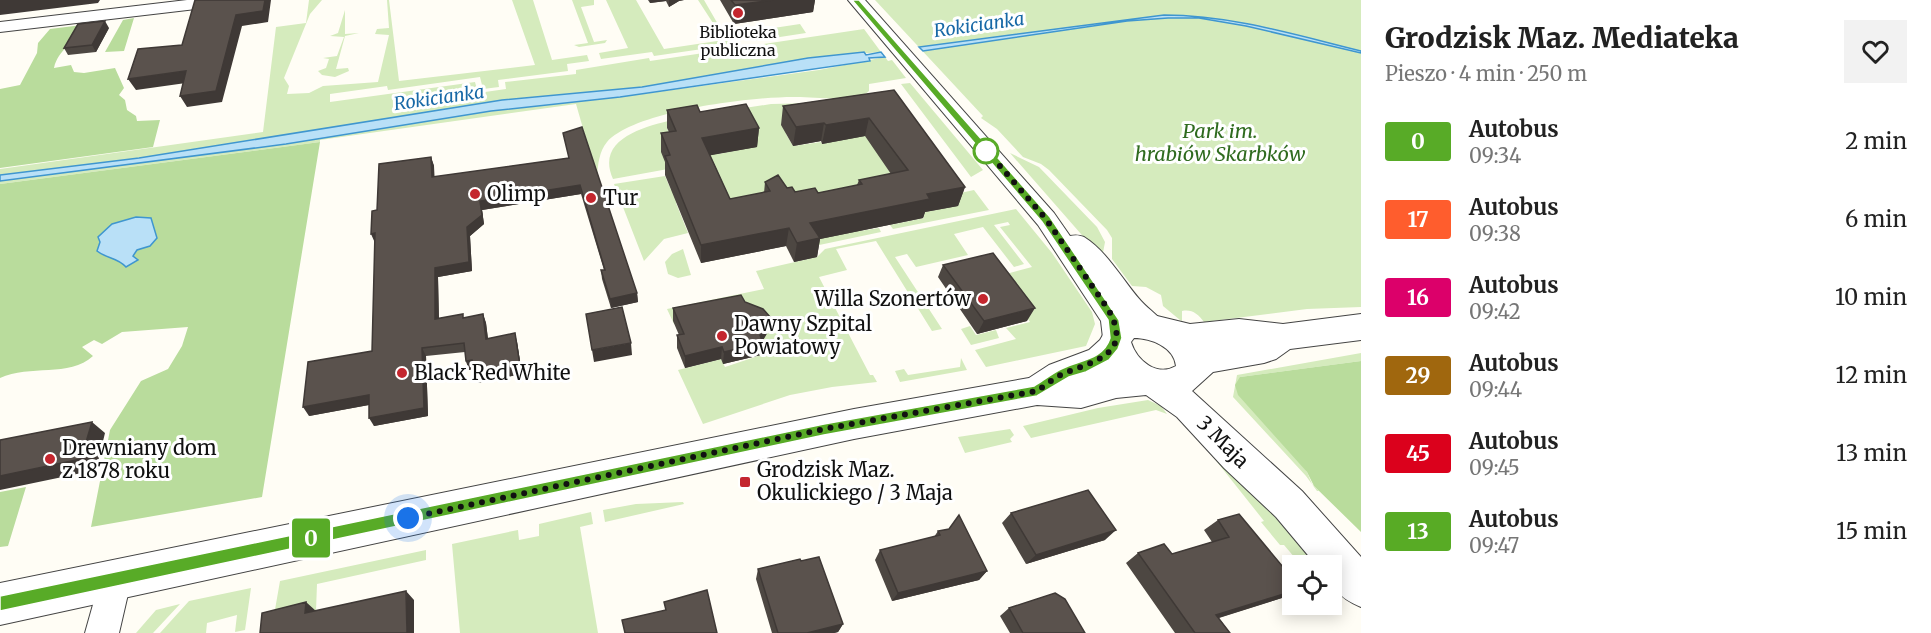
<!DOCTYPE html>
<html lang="pl">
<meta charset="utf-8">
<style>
:root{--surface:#fff;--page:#f2f2f2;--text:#222;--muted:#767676}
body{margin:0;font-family:Merriweather,serif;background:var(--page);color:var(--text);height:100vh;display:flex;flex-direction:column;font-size:22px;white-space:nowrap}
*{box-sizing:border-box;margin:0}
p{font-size:20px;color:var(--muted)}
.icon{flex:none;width:33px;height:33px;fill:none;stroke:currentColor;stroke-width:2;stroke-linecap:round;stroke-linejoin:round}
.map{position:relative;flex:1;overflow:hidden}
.details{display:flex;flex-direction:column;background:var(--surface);width:570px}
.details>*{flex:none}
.badge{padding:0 12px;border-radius:4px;font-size:21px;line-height:39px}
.fabs{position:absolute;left:1282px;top:555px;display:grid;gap:12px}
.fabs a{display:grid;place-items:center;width:60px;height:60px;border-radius:0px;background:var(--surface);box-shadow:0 3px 15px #0003;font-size:30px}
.you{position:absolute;width:30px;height:30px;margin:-15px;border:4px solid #fff;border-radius:50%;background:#1a73e8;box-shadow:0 0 0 9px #1a73e833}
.map>.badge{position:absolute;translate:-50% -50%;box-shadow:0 0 0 3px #fff}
.round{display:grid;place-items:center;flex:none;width:63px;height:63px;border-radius:0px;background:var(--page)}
.overview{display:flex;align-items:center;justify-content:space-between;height:102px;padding:0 24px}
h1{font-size:28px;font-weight:800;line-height:45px}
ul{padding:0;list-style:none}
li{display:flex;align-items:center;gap:18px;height:78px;padding:0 24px}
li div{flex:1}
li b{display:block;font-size:22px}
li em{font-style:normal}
li .badge{min-width:66px;font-weight:700;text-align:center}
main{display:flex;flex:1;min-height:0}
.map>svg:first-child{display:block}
</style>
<main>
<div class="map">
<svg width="1361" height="633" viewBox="0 0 1361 633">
<rect width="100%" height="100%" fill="#fffdf5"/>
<path fill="#d5ebbd" d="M309,0H322L310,14L284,78L289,86L287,94L309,93L323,86L378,82L389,35L375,34L377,29L389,28L387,0H389L399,81L535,65L512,0H533L552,60L587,55L589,61L567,64L568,71L498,80L499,87L483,89L480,77L388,90L387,86L330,94V102L475,82L478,93L506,89L505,82L576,74V70L649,58L650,61L864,29L881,52L808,58L642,87L502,100L139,158L0,175V169L263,132L276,27L306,23Z
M572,0H594V5L581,7L594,42L607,40L605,43L579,47L574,45L588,43Z
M606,0H636L664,49L724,40L698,0H704L730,45L654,56L652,52L601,59L599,53L628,48Z
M875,0H1361V307L1307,309L1204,322C1198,314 1192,309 1182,311V321L1180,320L1163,306L1161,295L1146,287L1132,286L1112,259V238L1107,230L1049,170L1041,164L1023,157L997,129L981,118L983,116Z
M345,10V34L359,33L345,36L336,69L348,68L349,71L335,77L322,75L318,71L326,68L329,59L323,58L337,56L344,37L330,36L338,33Z
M800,24L806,33L754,41L748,32Z
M885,57L888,61L892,60L906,78L869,84V91C857,104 811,96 793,97C750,97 635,111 607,142C599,152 598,164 597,177L576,104L320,140V142L0,184V181L286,144L491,111L620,97L819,70Z
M910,83L983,170L971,177L901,84Z
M816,103L786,134L793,146L821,142L822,144L865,133L893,177L844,206L860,231L879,228L881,232L805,248L727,224L701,157L715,148L719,154L757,146L745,122L699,115L771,104Z
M672,120L696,123L667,128L676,149L668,169L613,179C595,139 644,127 672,120Z
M1010,153L1039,167L1097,227L1105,242L1102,258Z
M665,176L671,190L676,189L681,202L676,203L688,233L664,239L644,261L614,184Z
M974,190L989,210L893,229L890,225L924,218L921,213L959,205L951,195Z
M1016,209L1052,253L1092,312L1095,324L1086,346L986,367L975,350L1016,339L1006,328L1030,322L1001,282L1006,274L1032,267L1000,227L1010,225L1008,222L994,225L1024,264L1014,267L983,227L954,234L968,255L916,267L907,254L895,257L942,329L932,331L876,241L836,249L847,270L819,277L870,375H873L877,382L832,387L790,395L703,424L678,370L721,359L725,367L761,355L674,324L667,309L764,289L756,271L817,257L825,249Z
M683,249L691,275L678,278L668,274L665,262L672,254Z
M970,326L976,335L996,330L999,338L971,345L961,329Z
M1361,353V361L1240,377L1307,472L1312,484L1319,491H1317L1306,476L1233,397L1237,375Z
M961,358L967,370L900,382L895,371L904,369L908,375L960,367Z
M1148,400L1161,406L1167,414L1156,410L1031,438L1023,426L1098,408Z
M1010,429L1014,435L1010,439L1012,442L965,453L958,437Z
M1202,432L1316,565H1301L1284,545H1280L1261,522L1264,521L1198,438Z
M683,502L684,504L605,522L603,510L636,504Z
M591,512L593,524L580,527L598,633H460L452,544L518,530L519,540L539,536V524Z
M426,550V560L317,584L316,611L273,621L280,581Z
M251,588L245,630L235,632L237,615L207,623L206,633H160L189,601Z
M180,604L153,633H136L156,610Z"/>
<path fill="#b9dc9c" d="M134,18L124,51L105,52L123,20Z
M82,25C76,43 58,49 54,68L71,65L74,72L84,73L115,68L124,88L119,95L125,100L127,110L136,116L137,121L160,120L153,147L0,168V89L20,85L37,53L38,43L50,29Z
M320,142L262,497L91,527L110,430L141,381L168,369L182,346L188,327L122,332L102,344L94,340L82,347L93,356C69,378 30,364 0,378V184Z
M1361,361V532L1314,486L1307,472L1238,395L1235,385L1240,377Z
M26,487L8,546L0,547V492Z"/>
<path fill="#b9e0f7" stroke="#3f96cf" stroke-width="1.5" d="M1164,15C1231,15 1296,35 1361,51V53L1246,26L1199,18H1168L1127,21L923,51L919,47Z
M864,52L866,55L881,52L885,57L869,58L870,61L620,97L491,111L286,144L0,181V175L139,158L502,100L642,87L808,58Z
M136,217L151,218L157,238L150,246L137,250L133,256L138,260L126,267C117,257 107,259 97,251L100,242L98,237L112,224Z"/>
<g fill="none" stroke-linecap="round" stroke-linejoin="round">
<g stroke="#444" stroke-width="2">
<path id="minor" d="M187,0H238L230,5L0,32V22Z
M848,0H865L1054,213L1070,236C1075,235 1079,235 1084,237C1107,251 1123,281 1141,301C1149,310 1161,317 1167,328L1163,335C1146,341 1137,329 1126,318L1129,338L1125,345L1116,348L1107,345L1103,338L1101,321L1038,225Z
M115,565L127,569L131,581L119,633H85L103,569Z"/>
</g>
<g stroke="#444" stroke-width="2">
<path id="tertiary" d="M1133,314L1153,315L1190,324L1239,319L1283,324L1361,314V340L1290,349L1276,359L1264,363L1213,372L1192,391L1302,491L1361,557V607C1339,598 1332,589 1332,566H1317L1276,517L1224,468L1177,417L1146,395L1116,398L1081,408L1037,405L854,439L0,625V583L854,409L1029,378L1049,365L1089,350L1100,340L1111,321ZM1134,338C1151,338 1174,347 1176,366C1157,377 1137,361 1131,342Z"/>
</g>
<use href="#minor" fill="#fff" fill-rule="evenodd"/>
<use href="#tertiary" fill="#fff" fill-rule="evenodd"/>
</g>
<path fill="#4d4742" d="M648,0H684L679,1L669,7L666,1L650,3Z
M720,0H815L813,12L734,24Z
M109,28L96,52L68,55L64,48Z
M894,90L965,187L958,206L925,212L923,218L820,239L817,257L794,262L786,246L701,263L665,175V162L661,152V133L669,132L667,128V110L700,112L759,128L757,147L710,155L730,199L764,193L765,182L787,188L795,192L818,193L857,185L859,180L891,174L865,136L822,144L821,141L793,146L781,125L783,106Z
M563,133L637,293L638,302L611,308L602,279L601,270H604L581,194L482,210L484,224L470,236L472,271L438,277L439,318H465L483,314L486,323L488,339L517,342L522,374L477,383L474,375L473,369L469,370L466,361L465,352L426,356L428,416L374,426L369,405L309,416L372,351L375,243L377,210L431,157L434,166V177L569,158Z
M943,265L1027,321L977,334L938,277Z
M745,302L769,330L762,341L761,355L723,364L721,359L685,368L677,348V335H679L673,321V308Z
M1011,513L1105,540L1026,564L1002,523Z
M1218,520L1293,579V593L1285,597L1219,618L1230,633H1175L1126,563L1138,553L1172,554L1212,542L1204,530Z
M938,531L987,571L979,580L892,601L875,560L880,550L934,537Z
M758,569L843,624L838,632L834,633H772L756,579Z
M1009,608L1085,633H1010L1000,616Z"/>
<path fill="#3f3936" d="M0,0H100L98,3L0,15Z
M265,0H271L268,22L242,26L222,102L187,107L180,96L236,15Z
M650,0H666V1L650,3Z
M669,0H684L679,1L669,7Z
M773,0H815L813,12L734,24L735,5Z
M105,21L109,28L96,52L92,45Z
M186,71L193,82L136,90L128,79Z
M869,118L865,136L822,144L826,125Z
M824,123L821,141L793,146L796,127Z
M759,128L757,147L701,157L702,138Z
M431,157L434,166L435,186L432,177Z
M580,185L581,194L482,210L484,224L470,236L472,271L438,277L439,328L435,319V268L467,227L480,201Z
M965,187L958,206L925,212L923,218L820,239L817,257L794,262L797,243L810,223L927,194Z
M789,228L786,246L701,263V245Z
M375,233L379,242L375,243L371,234Z
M637,293L638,302L611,308L610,299Z
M1035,308L1027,321L977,334L984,321Z
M483,314L486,323L489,347L486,339Z
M771,318L769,330L761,344L763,343L761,355L723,364L724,352L760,335Z
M515,333L517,342L522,374L477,383L474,375Z
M631,343L632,355L594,362L592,350Z
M722,347L721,359L685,368V356Z
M422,348L426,356L428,416L374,426L369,418Z
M472,360L475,368L469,370L466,361Z
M369,395L374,404L309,416L303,407Z
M92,422L105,433L96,470L0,490V476Z
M1116,530L1105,540L1026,564L1036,555Z
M987,571L979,580L892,601L898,593Z
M406,591L414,600V633H407Z
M1293,591V593L1285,597L1202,623L1216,615Z
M306,602L316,611L305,613Z
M843,624L838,632L834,633H807Z"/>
<path fill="#5a524d" stroke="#3f3936" stroke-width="1.5" d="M195,0H265L263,11L236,15L216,91L180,96L186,71L128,79L138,49L182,45Z
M731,0H773L735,5Z
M105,21L92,45L64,48L78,24Z
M894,90L965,187L927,194L930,199L810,223L820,238L797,243L789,228L701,245L665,156L670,155L661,133L676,131L667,110L697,105L700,112L746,104L759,128L702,138L730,199L770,191L765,182L778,175L787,188L792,187L795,192L815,188L818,193L862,184L859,180L908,170L869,118L826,125L824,123L796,127L783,106Z
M582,127L637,293L610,299L601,270H605L580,185L480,201L482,215L467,227L469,262L435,268V319L463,314V318L483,314L486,339L515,333L520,366L474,375L472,360L466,361L464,343L422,348L424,408L369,418V395L303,407L308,362L372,351L375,233L371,234L372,211L377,210L379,164L431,157L432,177L569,158L563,133Z
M993,253L1035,308L984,321L943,265Z
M741,295L745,302L763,309L771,318L760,335L763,343L724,352L722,347L685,356L677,335L684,334L673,308Z
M622,307L631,343L592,350L586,314Z
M92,422L81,459L0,476V440Z
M1088,490L1116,530L1036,555L1011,513Z
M1239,514L1293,579V591L1216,615L1230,633H1195L1138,553L1164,544L1172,554L1229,537L1218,520Z
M959,515L987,571L898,593L880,550L940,535L938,531L949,529Z
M819,557L843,624L807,633H778L758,569L800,559L801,561Z
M707,590L717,633H625L622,620L666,610L664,602Z
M406,591L407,633H260L262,613L306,602L305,613Z
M1055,593L1065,599L1085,633H1023L1009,608Z"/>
<path fill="#58ab27" stroke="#fff" stroke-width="1.5" d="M852,0H859L1050,217L1119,320L1122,338L1118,349L1109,360L1086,372L1069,377L1037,396L824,435L0,611V596L824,424L1034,386C1042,381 1050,375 1059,370C1076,360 1103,361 1110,338L1108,320L1042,222Z"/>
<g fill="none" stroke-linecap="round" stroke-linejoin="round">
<path stroke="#111" stroke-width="6" stroke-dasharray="0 10.8" d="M408,518L824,429L1037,391C1046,385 1055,377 1065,373C1098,360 1133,353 1108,309L1046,219L980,143L986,151"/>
</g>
<g fill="#c4262e" stroke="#fff" stroke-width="2">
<circle cx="738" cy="13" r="6"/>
<circle cx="475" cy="194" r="6"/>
<circle cx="591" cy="198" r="6"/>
<circle cx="983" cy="299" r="6"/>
<circle cx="722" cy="336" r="6"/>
<circle cx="402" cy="373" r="6"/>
<circle cx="50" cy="459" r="6"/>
<rect x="739" y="476" width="12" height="12" rx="3"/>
</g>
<circle fill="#fff" stroke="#58ab27" stroke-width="3" cx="986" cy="151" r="12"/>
<g text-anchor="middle" stroke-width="6" stroke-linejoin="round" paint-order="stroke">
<g font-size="16" fill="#111" stroke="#fff">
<text x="738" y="38">Biblioteka<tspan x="738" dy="18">publiczna</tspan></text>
</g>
<g font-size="18" font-style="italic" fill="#1768a6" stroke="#fff">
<text transform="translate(979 25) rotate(-8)" y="6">Rokicianka</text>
<text transform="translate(439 98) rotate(-8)" y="6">Rokicianka</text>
</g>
<g font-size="20" font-style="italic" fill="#2f6b1f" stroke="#fff">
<text x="1220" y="138">Park im.<tspan x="1220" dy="23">hrabiów Skarbków</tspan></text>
</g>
<g font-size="20" fill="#111" stroke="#fff" text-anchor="start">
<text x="487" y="201">Olimp</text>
<text x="603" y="205">Tur</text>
<text x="971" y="306" text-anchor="end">Willa Szonertów</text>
<text x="734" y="331">Dawny Szpital<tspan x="734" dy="23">Powiatowy</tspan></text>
<text x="414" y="380">Black Red White</text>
<text x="62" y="455">Drewniany dom<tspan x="62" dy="23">z 1878 roku</tspan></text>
<text x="757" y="477">Grodzisk Maz.<tspan x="757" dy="23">Okulickiego / 3 Maja</tspan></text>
</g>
<g font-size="20" fill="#111" stroke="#fff">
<text transform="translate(1223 442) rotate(45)" y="7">3 Maja</text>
</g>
</g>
</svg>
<div class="fabs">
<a><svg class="icon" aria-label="locate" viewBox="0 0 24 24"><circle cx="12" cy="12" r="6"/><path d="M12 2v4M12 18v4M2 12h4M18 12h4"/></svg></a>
</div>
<div class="you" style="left:408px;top:518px"></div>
<b class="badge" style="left:311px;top:538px;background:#58ab27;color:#fff">0</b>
</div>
<section class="details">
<div class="overview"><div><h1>Grodzisk Maz. Mediateka</h1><p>Pieszo · 4 min · 250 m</p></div><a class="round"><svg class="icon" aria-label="heart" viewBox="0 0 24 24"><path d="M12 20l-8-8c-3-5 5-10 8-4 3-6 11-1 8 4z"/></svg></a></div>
<ul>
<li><span class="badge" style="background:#58ab27;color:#fff">0</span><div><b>Autobus</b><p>09:34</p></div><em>2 min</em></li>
<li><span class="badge" style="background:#ff5d2d;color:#fff">17</span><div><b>Autobus</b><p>09:38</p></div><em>6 min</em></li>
<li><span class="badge" style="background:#dc006a;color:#fff">16</span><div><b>Autobus</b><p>09:42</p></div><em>10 min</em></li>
<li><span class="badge" style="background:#a0670e;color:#fff">29</span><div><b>Autobus</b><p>09:44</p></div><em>12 min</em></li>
<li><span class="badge" style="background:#db011c;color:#fff">45</span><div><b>Autobus</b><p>09:45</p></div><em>13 min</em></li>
<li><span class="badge" style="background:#58ab25;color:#fff">13</span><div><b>Autobus</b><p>09:47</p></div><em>15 min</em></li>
</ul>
</section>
</main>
